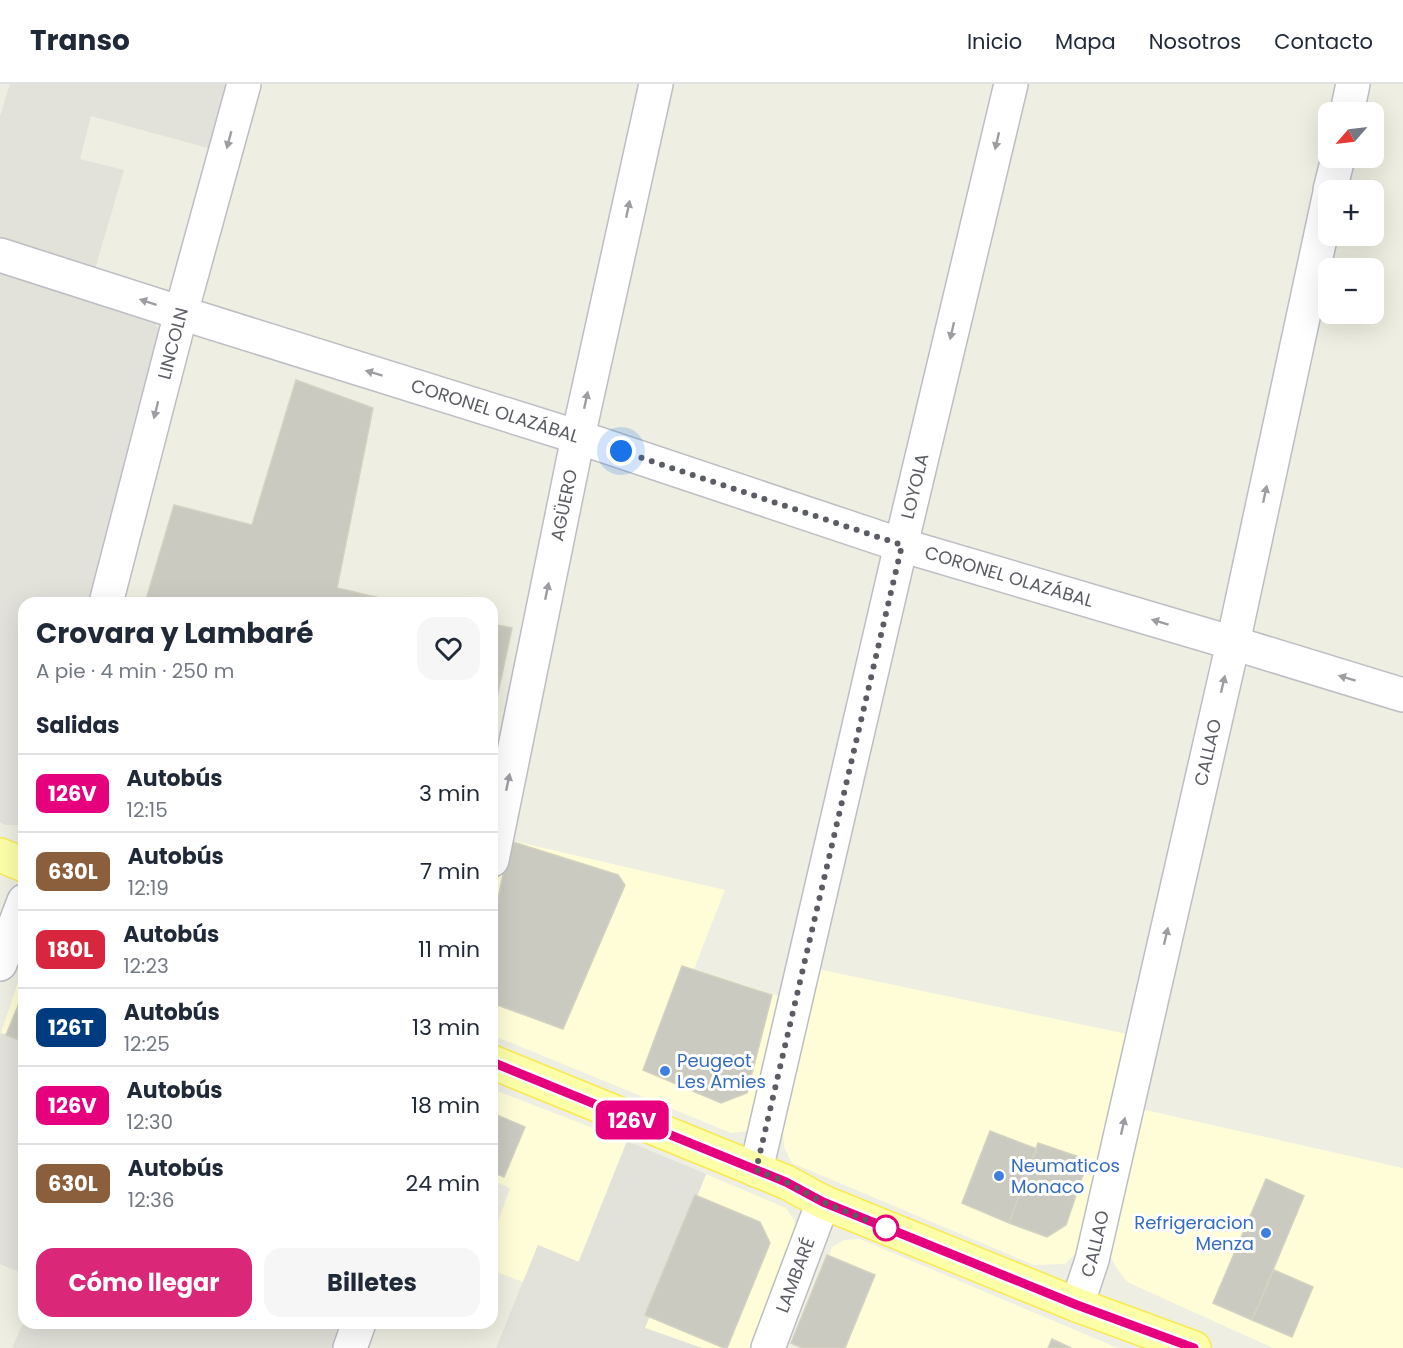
<!DOCTYPE html>
<html lang="es">
<meta charset="utf-8">
<style>
:root{--surface:#fff;--page:#f6f6f7;--text:#1f2937;--muted:#747a83;--line:#e0e1e3;--accent:#db2777}
body{margin:0;font-family:Poppins,sans-serif;background:var(--page);color:var(--text);height:100vh;display:flex;flex-direction:column;font-size:22px;white-space:nowrap}
*{box-sizing:border-box;margin:0}
p{font-size:20px;color:var(--muted)}
.icon{flex:none;width:33px;height:33px;fill:none;stroke:currentColor;stroke-width:2;stroke-linecap:round;stroke-linejoin:round}
.map{position:relative;flex:1;overflow:hidden}
.drawer{position:absolute;left:18px;top:513px;width:480px;height:732px;display:flex;flex-direction:column;background:var(--surface);border-radius:18px;box-shadow:0 6px 24px #0002}
.drawer>*{flex:none}
.badge{padding:0 12px;border-radius:9px;font-size:21px;line-height:39px}
.needle{width:39px;rotate:242deg}
.tools{position:absolute;left:1318px;top:18px;display:grid;gap:12px}
.tools a{display:grid;place-items:center;width:66px;height:66px;border-radius:12px;background:var(--surface);box-shadow:0 6px 24px #0002;font-size:30px}
.you{position:absolute;width:30px;height:30px;margin:-15px;border:4px solid #fff;border-radius:50%;background:#1a73e8;box-shadow:0 0 0 9px #1a73e833}
.map>.badge{position:absolute;translate:-50% -50%;box-shadow:0 0 0 3px #fff}
h2{padding:0 18px;font-size:22px;line-height:54px}
.round{display:grid;place-items:center;flex:none;width:63px;height:63px;border-radius:18px;background:var(--page)}
.head{display:flex;align-items:center;justify-content:space-between;height:102px;padding:0 18px}
h1{font-size:28px;font-weight:700;line-height:45px}
.button{display:flex;gap:12px;margin-top:auto;padding:12px 18px}
.button a{flex:1;height:69px;border-radius:18px;background:var(--accent);color:#fff;font-size:24px;font-weight:700;line-height:69px;text-align:center}
.button a+a{background:var(--page);color:var(--text)}
ul{padding:0;list-style:none}
li{display:flex;align-items:center;gap:18px;height:78px;padding:0 18px;border-top:2px solid var(--line)}
li div{flex:1}
li b{display:block;font-size:22px}
li em{font-style:normal}
li .badge{min-width:66px;font-weight:700;text-align:center}
header{display:flex;align-items:center;gap:36px;box-sizing:border-box;height:84px;padding:0 30px;background:var(--surface);border-bottom:2px solid var(--line)}
header strong{font-size:28px}
nav{display:flex;gap:33px;margin-inline-start:auto;font-size:21px}
.map>svg:first-child{display:block}
</style>
<header>
<strong>Transo</strong>
<nav><a>Inicio</a><a>Mapa</a><a>Nosotros</a><a>Contacto</a></nav>
</header>
<div class="map">
<svg width="1403" height="1264" viewBox="0 0 1403 1264">
<rect width="100%" height="100%" fill="#eeeee2"/>
<path fill="#fffdd7" d="M505,755L725,806L694,885L791,916L748,1047L731,1049L492,951V818Z
M24,881V957L1,949Z
M818,885L1127,950L1082,1163L1065,1180L1034,1181L792,1079L784,1063L783,1049Z
M492,1005L627,1057L578,1178L538,1161L523,1198L492,1186V1155L510,1104L492,1096Z
M1137,1024L1403,1084V1264H1273L1127,1198L1118,1186L1110,1172L1108,1158Z
M706,1090L786,1124L796,1139L798,1159L760,1264H702L645,1244Z
M860,1155L1118,1264H812L798,1258L832,1163L844,1156Z"/>
<path fill="#e2e1da" d="M10,0H237L219,67L91,32L80,75L124,86L95,185L0,155V32Z
M0,186L140,230L155,238L162,253L94,519H24V741H5L0,738Z
M1,949L24,957V1190L0,1180V952Z
M627,1057L706,1090L645,1244L702,1264H496L538,1161L579,1178Z
M24,1238V1239H349L341,1264H12Z"/>
<path fill="#cbcac1" stroke="#d3d1c0" stroke-width="1.5" d="M296,296L373,324L337,504L401,519H145L174,421L252,441Z
M492,540L512,544L492,637Z
M510,757L618,791L625,801L563,945L492,919V843Z
M682,882L772,911L747,1009L721,1019L643,986Z
M24,907V958L6,951Z
M492,1029L525,1043L504,1093L492,1088Z
M990,1047L1037,1065L1009,1139L962,1119Z
M1038,1059L1088,1076L1066,1141L1047,1153L1009,1139Z
M1266,1095L1304,1112L1252,1236L1213,1219Z
M695,1111L760,1138L770,1159L727,1264H724L645,1231Z
M827,1171L875,1191L845,1264H802L791,1259Z
M1274,1186L1313,1203L1292,1253L1252,1236Z
M1052,1255L1071,1264H1048Z"/>
<g fill="none" stroke-linecap="round" stroke-linejoin="round">
<g stroke="#bdbec4" stroke-width="36">
<g id="minor">
<path d="M1347,28L1353,0"/>
<path d="M1330,106L1338,74"/>
<path id="s1" d="M0,171L181,229L578,353L901,461L1233,559L1403,611"/>
<path id="s2" d="M106,519L181,229L244,0"/>
<path id="s3" d="M492,776L578,353L656,0"/>
<path d="M0,880L24,817"/>
<path id="s4" d="M756,1086L901,461L1011,0"/>
<path id="s5" d="M1077,1221L1092,1176L1233,559L1329,113"/>
<path d="M350,1264L359,1239"/>
<path id="s6" d="M768,1264L823,1118"/>
</g>
</g>
<g stroke="#f9ea51" stroke-width="36">
<path id="major" d="M0,771L24,781
M492,978L786,1098L823,1118L1077,1221L1194,1264"/>
</g>
<use href="#minor" stroke="#fff" stroke-width="33"/>
<use href="#major" stroke="#fcffa7" stroke-width="33"/>
</g>
<defs><path id="oneway-solid" d="M-6-.8H1V-3.2L6.5 0L1 3.2V.8H-6Z" transform="scale(1.5)"/></defs>
<g fill="#9d9ea2">
<use href="#oneway-solid" transform="translate(229 56) rotate(105)"/>
<use href="#oneway-solid" transform="translate(997 57) rotate(103)"/>
<use href="#oneway-solid" transform="translate(628 125) rotate(-78)"/>
<use href="#oneway-solid" transform="translate(148 218) rotate(-162)"/>
<use href="#oneway-solid" transform="translate(952 247) rotate(103)"/>
<use href="#oneway-solid" transform="translate(374 289) rotate(-163)"/>
<use href="#oneway-solid" transform="translate(586 316) rotate(-78)"/>
<use href="#oneway-solid" transform="translate(156 326) rotate(104)"/>
<use href="#oneway-solid" transform="translate(1265 410) rotate(-78)"/>
<use href="#oneway-solid" transform="translate(547 507) rotate(-78)"/>
<use href="#oneway-solid" transform="translate(1160 538) rotate(-163)"/>
<use href="#oneway-solid" transform="translate(1347 594) rotate(-163)"/>
<use href="#oneway-solid" transform="translate(1223 600) rotate(-77)"/>
<use href="#oneway-solid" transform="translate(508 698) rotate(-78)"/>
<use href="#oneway-solid" transform="translate(1166 852) rotate(-77)"/>
<use href="#oneway-solid" transform="translate(1123 1042) rotate(-77)"/>
</g>
<g fill="none" stroke-linecap="round" stroke-linejoin="round">
<g stroke="#fff" stroke-width="14">
<path id="line" d="M492,978L786,1098L823,1118L1077,1221L1194,1264"/>
</g>
<use href="#line" stroke="#e6007e" stroke-width="9"/>
<path stroke="#5b5d64" stroke-width="6" stroke-dasharray="0 10.8" d="M621,367L902,461L756,1086L786,1098L823,1118L886,1144"/>
</g>
<g fill="#3f7fe0" stroke="#fff" stroke-width="2">
<circle cx="665" cy="987" r="6"/>
<circle cx="999" cy="1092" r="6"/>
<circle cx="1266" cy="1149" r="6"/>
</g>
<circle fill="#fff" stroke="#e6007e" stroke-width="3" cx="886" cy="1144" r="12"/>
<g text-anchor="middle" stroke-width="6" stroke-linejoin="round" paint-order="stroke">
<g font-size="18" fill="#5b5d64" stroke="#fff">
<text dy="6" stroke="none"><textPath href="#s2" startOffset="268">LINCOLN</textPath></text>
<text dy="6" stroke="none"><textPath href="#s1" startOffset="519">CORONEL OLAZÁBAL</textPath></text>
<text dy="6" stroke="none"><textPath href="#s4" startOffset="702">LOYOLA</textPath></text>
<text dy="6" stroke="none"><textPath href="#s3" startOffset="362">AGÜERO</textPath></text>
<text dy="6" stroke="none"><textPath href="#s1" startOffset="1059">CORONEL OLAZÁBAL</textPath></text>
<text dy="6" stroke="none"><textPath href="#s5" startOffset="568">CALLAO</textPath></text>
<text dy="6" stroke="none"><textPath href="#s5" startOffset="64">CALLAO</textPath></text>
<text dy="6" stroke="none"><textPath href="#s6" startOffset="78">LAMBARÉ</textPath></text>
</g>
<g font-size="18" fill="#366cbe" stroke="#fff" text-anchor="start">
<text x="677" y="983">Peugeot<tspan x="677" dy="21">Les Amies</tspan></text>
<text x="1011" y="1088">Neumaticos<tspan x="1011" dy="21">Monaco</tspan></text>
<text x="1254" y="1145" text-anchor="end">Refrigeracion<tspan x="1254" dy="21">Menza</tspan></text>
</g>
</g>
</svg>
<div class="tools">
<a><svg class="needle" viewBox="-14 -14 28 28"><path d="M0-13l5 13h-10z" fill="#e53935"/><path d="M0 13l5-13h-10z" fill="#747a83"/></svg></a>
<a>+</a>
<a>−</a>
</div>
<div class="you" style="left:621px;top:367px"></div>
<b class="badge" style="left:632px;top:1036px;background:#e6007e;color:#fff">126V</b>
<section class="drawer">
<div class="head"><div><h1>Crovara y Lambaré</h1><p>A pie · 4 min · 250 m</p></div><a class="round"><svg class="icon" aria-label="heart" viewBox="0 0 24 24"><path d="M12 20l-8-8c-3-5 5-10 8-4 3-6 11-1 8 4z"/></svg></a></div>
<h2>Salidas</h2>
<ul>
<li><span class="badge" style="background:#e6007e;color:#fff">126V</span><div><b>Autobús</b><p>12:15</p></div><em>3 min</em></li>
<li><span class="badge" style="background:#8b5e3c;color:#fff">630L</span><div><b>Autobús</b><p>12:19</p></div><em>7 min</em></li>
<li><span class="badge" style="background:#d7263d;color:#fff">180L</span><div><b>Autobús</b><p>12:23</p></div><em>11 min</em></li>
<li><span class="badge" style="background:#003b80;color:#fff">126T</span><div><b>Autobús</b><p>12:25</p></div><em>13 min</em></li>
<li><span class="badge" style="background:#e6007e;color:#fff">126V</span><div><b>Autobús</b><p>12:30</p></div><em>18 min</em></li>
<li><span class="badge" style="background:#8b5e3c;color:#fff">630L</span><div><b>Autobús</b><p>12:36</p></div><em>24 min</em></li>
</ul>
<div class="button"><a>Cómo llegar</a><a>Billetes</a></div>
</section>
</div>
